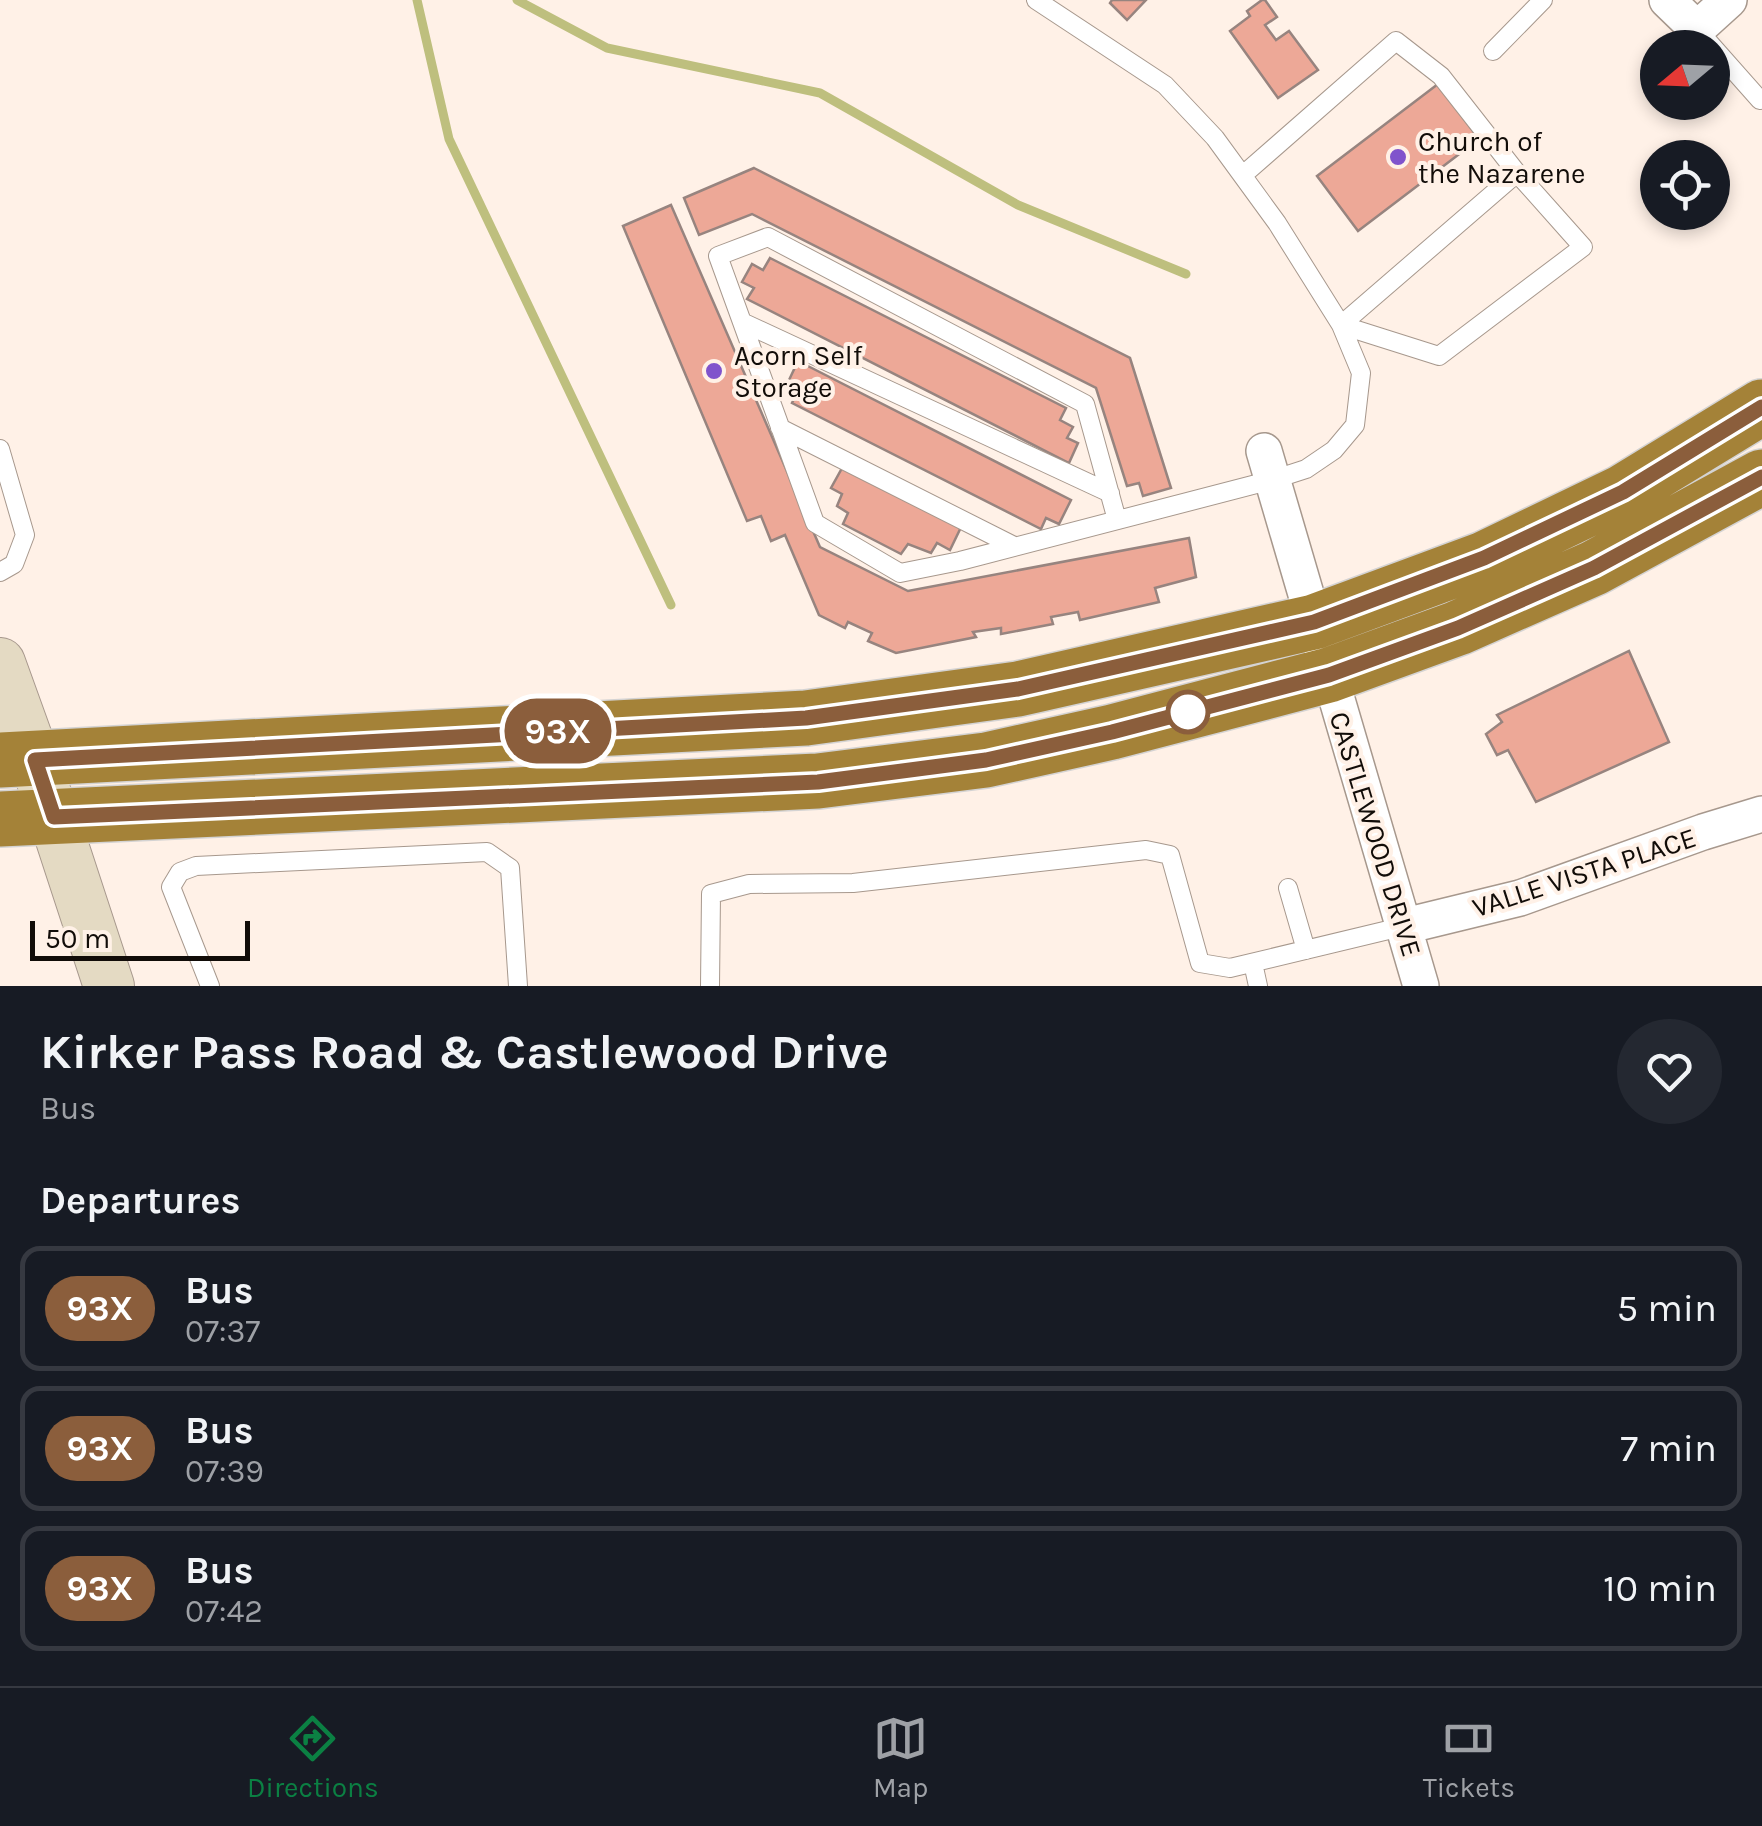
<!DOCTYPE html>
<style>
:root{--surface:#171b24;--page:#242831;--text:#f1f3f6;--muted:#9ea1a6;--line:#363941;--accent:#0b8043}
body{margin:0;font-family:Karla,sans-serif;background:var(--page);color:var(--text);height:100vh;display:flex;flex-direction:column;font-size:38px;white-space:nowrap}
*{box-sizing:border-box;margin:0}
p{font-size:32px;color:var(--muted)}
.icon{flex:none;width:55px;height:55px;fill:none;stroke:currentColor;stroke-width:2;stroke-linecap:round;stroke-linejoin:round}
.map{position:relative;height:986px;overflow:hidden}
.side{display:flex;flex-direction:column;background:var(--surface);flex:1}
.side>*{flex:none}
.badge{padding:0 20px;border-radius:32px;font-size:35px;line-height:65px}
.needle{width:65px;rotate:251deg}
.controls{position:absolute;left:1640px;top:30px;display:grid;gap:20px}
.controls a{display:grid;place-items:center;width:90px;height:90px;border-radius:50%;background:var(--surface);box-shadow:0 5px 15px #0003;font-size:50px}
.scale{position:absolute;left:30px;bottom:25px;width:220px;box-sizing:border-box;padding-left:10px;border:5px solid #110c08;border-top:0;font-size:28px;line-height:35px;white-space:nowrap;color:#110c08;-webkit-text-stroke:8px #fff1e7;paint-order:stroke}
.map>.badge{position:absolute;translate:-50% -50%;box-shadow:0 0 0 5px #fff}
h2{padding:0 40px;font-size:38px;line-height:90px}
.round{display:grid;place-items:center;flex:none;width:105px;height:105px;border-radius:52px;background:var(--page)}
.head{display:flex;align-items:center;justify-content:space-between;height:170px;padding:0 40px}
h1{font-size:48px;font-weight:700;line-height:75px}
ul{padding:0;list-style:none}
li{display:flex;align-items:center;gap:30px;height:125px;margin:0 20px 15px;padding:0 20px;border:5px solid var(--line);border-radius:20px}
li div{flex:1}
li b{display:block;font-size:38px}
li em{font-style:normal}
li .badge{min-width:110px;font-weight:700;text-align:center}
.menu{display:flex;justify-content:space-around;align-items:center;height:140px;border-top:2px solid var(--line);background:var(--surface);font-size:28px;color:var(--muted)}
.menu a{display:grid;justify-items:center;gap:5px}
.menu .selected{color:var(--accent)}
.map>svg:first-child{display:block}
</style>
<div class="map">
<svg width="1762" height="986" viewBox="0 0 1762 986">
<rect width="100%" height="100%" fill="#fff1e7"/>
<g fill="none" stroke-linecap="round" stroke-linejoin="round">
<path stroke="#bebf7e" stroke-width="9" d="M417,0L449,139L671,605
M517,0L607,48L820,93L1018,205L1186,274"/>
</g>
<path fill="#eda897" stroke="#97847f" stroke-width="2.5" d="M1112,0H1146L1127,20L1110,3Z
M1262,0H1265L1277,17L1265,25L1276,40L1289,31L1318,70L1278,98L1230,31L1250,16L1247,11Z
M1438,84L1479,139L1358,231L1317,176Z
M754,168L1130,358L1171,488L1143,496L1139,483L1127,486L1096,388L752,214L699,235L684,198Z
M671,205L820,547L908,591L1189,538L1196,577L1155,588L1159,602L1080,620L1078,612L1051,617L1053,624L1001,634V628L973,632L976,637L896,653L868,641L872,633L848,622L845,628L819,615L785,535L771,541L761,516L747,521L623,226Z
M770,258L1066,408L1060,420L1073,427L1067,438L1078,443L1069,463L747,299L754,288L742,282L752,264L763,270Z
M798,361L1071,500L1059,524L1046,518L1041,529L792,403L801,385L789,380Z
M846,461L964,521L950,550L937,543L931,553L908,544L901,554L843,524L848,513L837,506L842,494L831,488Z
M1629,651L1669,742L1536,802L1508,750L1497,755L1486,734L1502,722L1497,715Z"/>
<g fill="none" stroke-linecap="round" stroke-linejoin="round">
<g stroke="#a7988d" stroke-width="20">
<path id="lane" d="M1036,0L1165,85L1215,138L1277,223L1341,325L1361,373L1355,425L1334,450L1306,469L1272,480L960,561L900,573L815,523L718,256L768,237L1085,404L1117,520
M1697,29L1760,100L1762,98
M1493,51L1543,0
M1517,173L1583,247L1439,356L1341,325Z
M1243,175L1396,41L1441,76L1517,173
M742,322L1110,493
M780,428L1014,546
M0,449L25,535L14,564L0,572
M1288,888L1306,950
M1253,963L1258,986
M210,986L171,887L180,872L196,866L487,852L510,868L518,986
M710,986L711,894L749,884L853,883L1146,850L1170,855L1200,963L1230,968L1405,926"/>
</g>
<g stroke="#a7988d" stroke-width="38">
<path id="street" d="M1667,0L1697,29L1729,0
M1264,451L1421,986
M1405,926L1520,898L1703,832L1762,814"/>
</g>
<g stroke="#a7988d" stroke-width="52">
<path id="secondary" d="M0,663L35,760L109,986"/>
</g>
<g stroke="#d4d3d3" stroke-width="58">
<path id="highway" d="M0,760L806,718L1018,689L1314,622L1484,559L1623,492L1762,407
M0,819L818,781L986,760L1112,732L1329,675L1458,628L1594,568L1762,477"/>
</g>
<use href="#lane" stroke="#fff" stroke-width="18"/>
<use href="#street" stroke="#fff" stroke-width="35"/>
<use href="#secondary" stroke="#e4dac3" stroke-width="50"/>
<use href="#highway" stroke="#a48238" stroke-width="55"/>
</g>
<g fill="none" stroke-linecap="round" stroke-linejoin="round">
<g stroke="#fff" stroke-width="22">
<path id="line" d="M1762,407L1623,492L1484,558L1314,622L1018,689L806,718L35,760L54,817L818,782L986,760L1112,732L1329,675L1458,628L1594,568L1762,477"/>
</g>
<use href="#line" stroke="#8b5e3c" stroke-width="15"/>
</g>
<g fill="#8053cc" stroke="#fff1e7" stroke-width="4">
<circle cx="1398" cy="157" r="10"/>
<circle cx="714" cy="371" r="10"/>
</g>
<circle fill="#fff" stroke="#8b5e3c" stroke-width="5" cx="1188" cy="712" r="20"/>
<g text-anchor="middle" stroke-width="8" stroke-linejoin="round" paint-order="stroke">
<g font-size="28" fill="#110c08" stroke="#fff1e7" text-anchor="start">
<text x="1418" y="151">Church of<tspan x="1418" dy="32">the Nazarene</tspan></text>
<text x="734" y="365">Acorn Self<tspan x="734" dy="32">Storage</tspan></text>
</g>
<g font-size="28" fill="#110c08" stroke="#fff1e7">
<text transform="translate(1376 834) rotate(73)" y="10">CASTLEWOOD DRIVE</text>
<text transform="translate(1584 872) rotate(-18)" y="10">VALLE VISTA PLACE</text>
</g>
</g>
</svg>
<div class="controls">
<a><svg class="needle" viewBox="-14 -14 28 28"><path d="M0-13l5 13h-10z" fill="#e53935"/><path d="M0 13l5-13h-10z" fill="#9ea1a6"/></svg></a>
<a><svg class="icon" aria-label="locate" viewBox="0 0 24 24"><circle cx="12" cy="12" r="6"/><path d="M12 2v4M12 18v4M2 12h4M18 12h4"/></svg></a>
</div>
<div class="scale">50 m</div>
<b class="badge" style="left:558px;top:731px;background:#8b5e3c;color:#fff">93X</b>
</div>
<section class="side">
<div class="head"><div><h1>Kirker Pass Road &amp; Castlewood Drive</h1><p>Bus</p></div><a class="round"><svg class="icon" aria-label="heart" viewBox="0 0 24 24"><path d="M12 20l-8-8c-3-5 5-10 8-4 3-6 11-1 8 4z"/></svg></a></div>
<h2>Departures</h2>
<ul>
<li><span class="badge" style="background:#8b5e3c;color:#fff">93X</span><div><b>Bus</b><p>07:37</p></div><em>5 min</em></li>
<li><span class="badge" style="background:#8b5e3c;color:#fff">93X</span><div><b>Bus</b><p>07:39</p></div><em>7 min</em></li>
<li><span class="badge" style="background:#8b5e3c;color:#fff">93X</span><div><b>Bus</b><p>07:42</p></div><em>10 min</em></li>
</ul>
</section>
<nav class="menu">
<a class="selected"><svg class="icon" aria-label="directions" viewBox="0 0 24 24"><path d="M12 3l9 9-9 9-9-9zM9 14v-3h6M13 9l2 2-2 2"/></svg>Directions</a>
<a><svg class="icon" aria-label="map" viewBox="0 0 24 24"><path d="M3 6l6-2 6 2 6-2v14l-6 2-6-2-6 2zM9 4v14M15 6v14"/></svg>Map</a>
<a><svg class="icon" aria-label="tickets" viewBox="0 0 24 24"><path d="M3 7h18v10H3zM15 7v10"/></svg>Tickets</a>
</nav>
